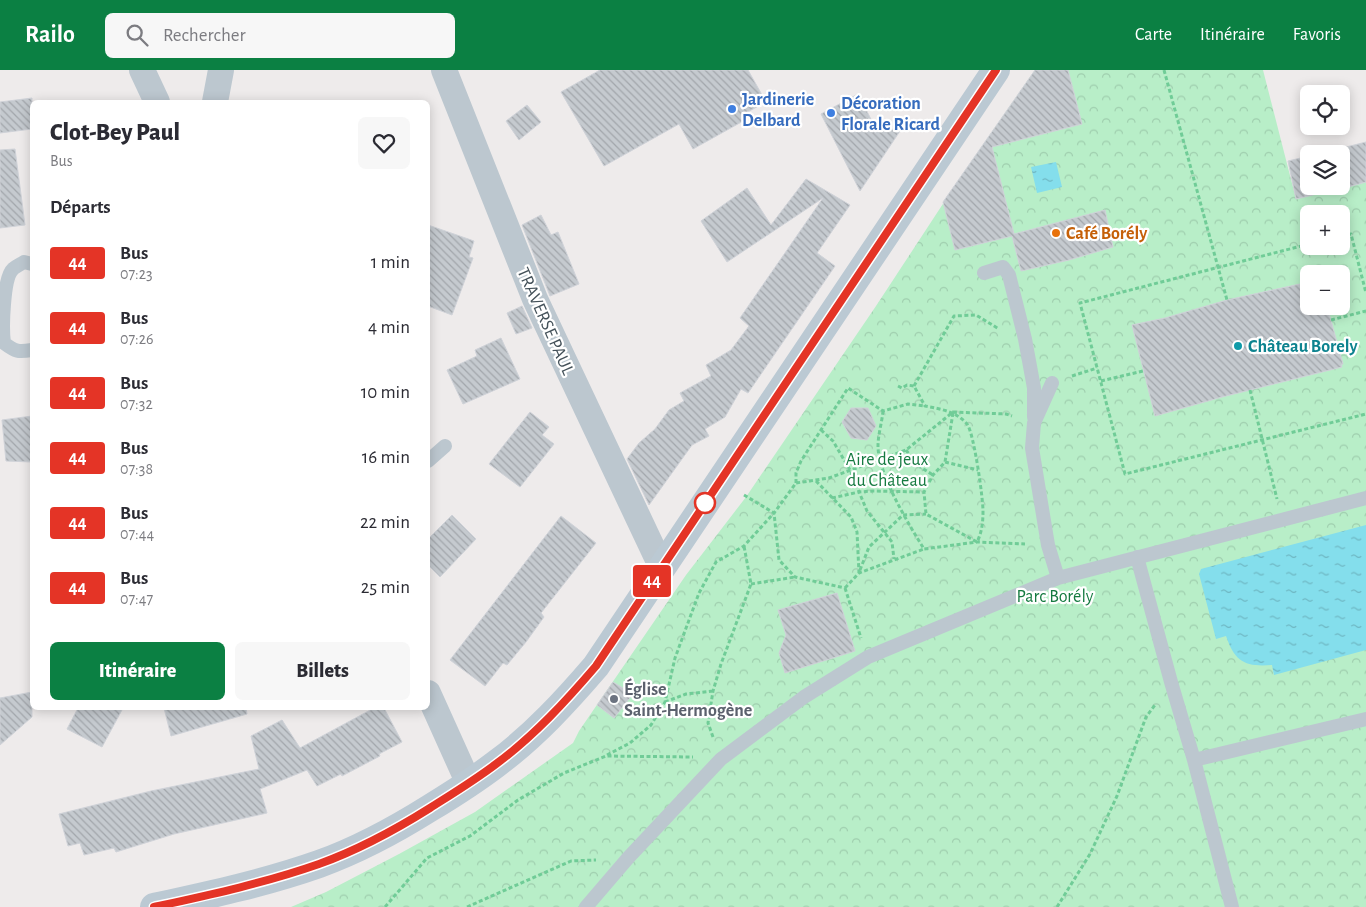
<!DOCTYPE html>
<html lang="fr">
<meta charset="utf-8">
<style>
:root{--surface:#fff;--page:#f7f7f7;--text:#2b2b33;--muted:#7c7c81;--accent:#0b8043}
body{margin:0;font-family:"Alegreya Sans",sans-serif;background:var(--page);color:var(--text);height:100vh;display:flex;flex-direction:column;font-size:19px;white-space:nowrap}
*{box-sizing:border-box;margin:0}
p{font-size:16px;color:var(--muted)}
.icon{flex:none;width:28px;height:28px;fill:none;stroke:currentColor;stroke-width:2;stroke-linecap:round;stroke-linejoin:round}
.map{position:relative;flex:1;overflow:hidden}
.details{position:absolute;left:30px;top:30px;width:400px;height:610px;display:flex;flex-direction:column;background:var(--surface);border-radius:8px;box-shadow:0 2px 12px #0003}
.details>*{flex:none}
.badge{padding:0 10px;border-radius:4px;font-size:18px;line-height:32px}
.controls{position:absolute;left:1300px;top:15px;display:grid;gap:10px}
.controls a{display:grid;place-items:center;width:50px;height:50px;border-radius:8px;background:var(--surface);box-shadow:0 2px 12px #0003;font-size:25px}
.map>.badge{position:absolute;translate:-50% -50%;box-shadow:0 0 0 2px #fff}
h2{padding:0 20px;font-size:19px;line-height:45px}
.round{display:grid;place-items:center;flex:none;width:52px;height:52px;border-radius:8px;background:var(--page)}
.head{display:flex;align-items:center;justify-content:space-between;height:85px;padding:0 20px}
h1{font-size:24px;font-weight:800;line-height:38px}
.cta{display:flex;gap:10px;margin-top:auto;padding:10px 20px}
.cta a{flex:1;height:58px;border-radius:8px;background:var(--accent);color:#fff;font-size:20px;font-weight:800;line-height:58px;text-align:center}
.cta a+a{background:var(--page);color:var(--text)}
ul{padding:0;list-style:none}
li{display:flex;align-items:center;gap:15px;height:65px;padding:0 20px}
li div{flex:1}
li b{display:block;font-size:19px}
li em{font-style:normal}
li .badge{min-width:55px;font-weight:700;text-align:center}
header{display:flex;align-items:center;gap:30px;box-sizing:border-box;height:70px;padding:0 25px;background:var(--accent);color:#fff}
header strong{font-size:24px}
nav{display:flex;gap:28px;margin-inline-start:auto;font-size:18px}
.search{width:350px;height:45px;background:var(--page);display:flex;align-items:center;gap:12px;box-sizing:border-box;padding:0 18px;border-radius:8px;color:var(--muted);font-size:19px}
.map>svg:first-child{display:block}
</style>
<header>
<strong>Railo</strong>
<div class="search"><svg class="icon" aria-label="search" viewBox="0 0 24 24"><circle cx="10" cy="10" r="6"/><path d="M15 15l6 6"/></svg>Rechercher</div>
<nav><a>Carte</a><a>Itinéraire</a><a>Favoris</a></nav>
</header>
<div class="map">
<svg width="1366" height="837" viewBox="0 0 1366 837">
<defs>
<pattern id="park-crowns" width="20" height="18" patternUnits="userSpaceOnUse" patternTransform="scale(1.25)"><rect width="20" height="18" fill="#b8eec8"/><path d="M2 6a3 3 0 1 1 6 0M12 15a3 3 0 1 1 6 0" fill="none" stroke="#9fceae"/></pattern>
<pattern id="water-ripples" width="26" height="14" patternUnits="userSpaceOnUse" patternTransform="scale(1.25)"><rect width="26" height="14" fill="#84deec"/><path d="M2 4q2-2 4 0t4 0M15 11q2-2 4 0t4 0" fill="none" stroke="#6eb6c2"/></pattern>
<pattern id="building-back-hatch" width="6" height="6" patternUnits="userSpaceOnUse" patternTransform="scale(1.25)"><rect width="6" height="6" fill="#c5cacf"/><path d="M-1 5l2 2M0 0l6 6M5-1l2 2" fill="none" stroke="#a2a6ab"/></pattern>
</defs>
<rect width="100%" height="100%" fill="#eeebeb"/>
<path fill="url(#park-crowns)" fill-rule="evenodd" d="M1035,0H1263L1296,129L1329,121L1330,122L1366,112V837H291L326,822L399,784L475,742L573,673L579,661L686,505L746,427L876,236L954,117ZM1309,144H1341V176H1309ZM1309,204H1341V236H1309Z"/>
<path fill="url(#water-ripples)" d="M1056,92L1062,117L1037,123L1031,97Z
M1366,455V580L1274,605L1272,595C1245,597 1235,592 1226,566L1216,569L1199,504L1201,499Z"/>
<path fill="url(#building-back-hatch)" stroke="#cfd2d8" d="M600,0H748L766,32L742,45L745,50L693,79L679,54L604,96L561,22Z
M1035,0H1068L1082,54L992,77L1014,164L1105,140L1113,177L1069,190L1021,201L1012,166L955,180L943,132Z
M858,24L877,61L902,58L860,121L821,44Z
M32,28V59L0,63V32Z
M527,35L541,52L519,70L506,51Z
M1366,72V112L1330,122L1329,121L1296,129L1288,91L1309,86V116H1341V84H1319Z
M15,79L25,155L0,158V80Z
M806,109L850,135L817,183L835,196L748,323L741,319L725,347L705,359L709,366L692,375L649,435L627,389L639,373L655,359L669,340L684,331L680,323L711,306L706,295L731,280L749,256L740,248L823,128L727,192L701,151L747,118L771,155Z
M541,145L551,165L558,162L579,214L550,226L522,155Z
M428,155L474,171L469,187L473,188L452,245L428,236Z
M1309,212V236H1327L1343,294L1341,295L1342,297L1222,327L1155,346L1132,255L1165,248L1227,230Z
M522,236L532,258L516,264L507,243Z
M501,268L520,309L463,334L447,300L477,286L475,280Z
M851,338H868L876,356L867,370L851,368L842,352Z
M530,342L549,357L542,365L554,374L520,417L489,394Z
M32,346V392L6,391L2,350Z
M452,445L476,469L440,507L428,495V469Z
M561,446L596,473L541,543L544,547L526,572L507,595L503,593L485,616L450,590Z
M837,523L855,581L785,603L779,583L786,565L778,540Z
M613,612L633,624L614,648L597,635Z
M32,622V647L0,675V628Z
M78,638H123L102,677L67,659Z
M164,638H246L247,644L171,666Z
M374,638H384L402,672L379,684L380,686L342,706L341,704L317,716L307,700L260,719L267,743L174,764L116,782L114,778L84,785L80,773L68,776L59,744L151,721L259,699L251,666L282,650L300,678Z"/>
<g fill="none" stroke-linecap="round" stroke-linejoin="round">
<path stroke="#70cc97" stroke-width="3" stroke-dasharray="4 2.5" stroke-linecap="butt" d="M1164,0L1227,230
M1341,166L1351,164L1366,223
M1309,174L1080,233L1125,404L1366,344
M1331,250L1366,241
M1072,306L1097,298
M1101,311L1143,301
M898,316L902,318L907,315L914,316L925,336C940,339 956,341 967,354C974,363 983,428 983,441C983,452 982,462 977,472L926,444L924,422L933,405L945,392L953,343
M914,316L954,246L976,245L999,259
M1250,320L1277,429
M883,341C882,352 878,365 878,376C878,404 909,455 924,479L977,472L1025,474
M821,360L833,371L850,400L867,441L892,472L894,489
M906,380L917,395L933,405
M945,392L978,400
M816,411L851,447L857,462L859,503
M796,413V403L801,391L848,318L883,341L908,334L924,336
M744,425L774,443L779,490L795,507L845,518
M832,428L859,422L873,421L924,422
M860,500L869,477L903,445L926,444
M751,514L795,507
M845,518L859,503L924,479
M845,518L861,568
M665,632L686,624L713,621
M713,667L708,653L713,621L721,594L751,514L744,476
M607,685L630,673L651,655L665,632L675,588L699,523L716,492L744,476L774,443L796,413L829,408L906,380L953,342L1006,344L1012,346
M385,837L427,788L470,766L518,730L564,703L606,686L693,687
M467,837L571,791L596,790
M1057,837L1090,784L1117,726L1146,647L1155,635"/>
<path stroke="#bcc7cf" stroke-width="14" d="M32,194L24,192C21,194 16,196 13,199C3,208 2,259 4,273C16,282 18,282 32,280
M984,203L1003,197L1009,205L1025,269L1034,318V347
M1052,313L1034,353L1032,378L1048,475L1058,508
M428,391L445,376
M1137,487L1171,612L1194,690L1232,837
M1194,690L1366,649
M586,837L628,788L721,689L804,627L868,587L1058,508L1366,428"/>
<path stroke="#bcc7cf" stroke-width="26" d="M142,0L157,32
M444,0L535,229L661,496
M215,32L221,0
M428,623L469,714"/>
<path stroke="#bbc9d3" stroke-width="28" d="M154,837C209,825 265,813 319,794C358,780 395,760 430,738C453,724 475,710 496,694C534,666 566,631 596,596L996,0"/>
</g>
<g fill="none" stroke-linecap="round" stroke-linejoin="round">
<g stroke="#fff" stroke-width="11">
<path id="line" d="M154,837C209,825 265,813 319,794C358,780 395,760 430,738C452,724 475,710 496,694C534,666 566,631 596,596L996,0"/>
</g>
<use href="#line" stroke="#e43426" stroke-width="8"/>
</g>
<g fill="#3f7fe0" stroke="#fff" stroke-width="2">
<circle cx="732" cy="39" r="5"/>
<circle cx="831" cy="43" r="5"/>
</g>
<circle fill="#e8710a" stroke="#fff" stroke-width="2" cx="1056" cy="163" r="5"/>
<circle fill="#0f9aa8" stroke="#fff" stroke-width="2" cx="1238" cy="276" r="5"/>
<circle fill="#fff" stroke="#e43426" stroke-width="2.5" cx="705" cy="433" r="10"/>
<circle fill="#6b7280" stroke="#fff" stroke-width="2" cx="614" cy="629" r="5"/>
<g text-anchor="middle" stroke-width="4.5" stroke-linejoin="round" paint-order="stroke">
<g font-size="18" font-weight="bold" fill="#366cbe" stroke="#fff" text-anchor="start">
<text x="742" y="35">Jardinerie<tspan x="742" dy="21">Delbard</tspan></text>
<text x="841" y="39">Décoration<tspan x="841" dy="21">Florale Ricard</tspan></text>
</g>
<g font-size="18" font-weight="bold" fill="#c56008" stroke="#fff" text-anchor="start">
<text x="1066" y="169">Café Borély</text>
</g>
<g font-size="18" fill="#445159" stroke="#fff">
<text transform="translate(546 251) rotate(66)" y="6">TRAVERSE PAUL</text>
</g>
<g font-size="18" font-weight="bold" fill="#0d838f" stroke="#fff" text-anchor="start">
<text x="1248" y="282">Château Borely</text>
</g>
<g font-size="18" fill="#157a40" stroke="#fff">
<text x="887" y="395">Aire de jeux<tspan x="887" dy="21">du Château</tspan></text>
<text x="1055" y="532">Parc Borély</text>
</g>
<g font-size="18" font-weight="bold" fill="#5b616d" stroke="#fff" text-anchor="start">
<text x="624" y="625">Église<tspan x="624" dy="21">Saint-Hermogène</tspan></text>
</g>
</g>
</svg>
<div class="controls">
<a><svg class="icon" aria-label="locate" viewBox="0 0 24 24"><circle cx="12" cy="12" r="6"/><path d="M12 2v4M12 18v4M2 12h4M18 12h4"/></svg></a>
<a><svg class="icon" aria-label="layers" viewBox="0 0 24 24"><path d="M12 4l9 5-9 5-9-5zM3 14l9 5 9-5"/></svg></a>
<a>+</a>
<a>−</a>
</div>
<b class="badge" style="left:652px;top:511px;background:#e43426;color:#fff">44</b>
<section class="details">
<div class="head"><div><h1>Clot-Bey Paul</h1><p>Bus</p></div><a class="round"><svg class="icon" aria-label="heart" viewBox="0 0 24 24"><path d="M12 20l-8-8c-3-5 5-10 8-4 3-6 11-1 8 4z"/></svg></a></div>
<h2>Départs</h2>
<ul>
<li><span class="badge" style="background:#e43426;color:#fff">44</span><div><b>Bus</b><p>07:23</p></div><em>1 min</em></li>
<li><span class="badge" style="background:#e43426;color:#fff">44</span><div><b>Bus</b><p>07:26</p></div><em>4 min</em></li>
<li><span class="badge" style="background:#e43426;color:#fff">44</span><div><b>Bus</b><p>07:32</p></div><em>10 min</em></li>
<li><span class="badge" style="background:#e43426;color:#fff">44</span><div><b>Bus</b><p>07:38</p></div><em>16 min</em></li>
<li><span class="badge" style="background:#e43426;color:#fff">44</span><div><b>Bus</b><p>07:44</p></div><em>22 min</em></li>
<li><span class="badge" style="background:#e43426;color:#fff">44</span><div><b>Bus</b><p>07:47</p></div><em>25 min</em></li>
</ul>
<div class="cta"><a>Itinéraire</a><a>Billets</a></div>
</section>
</div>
